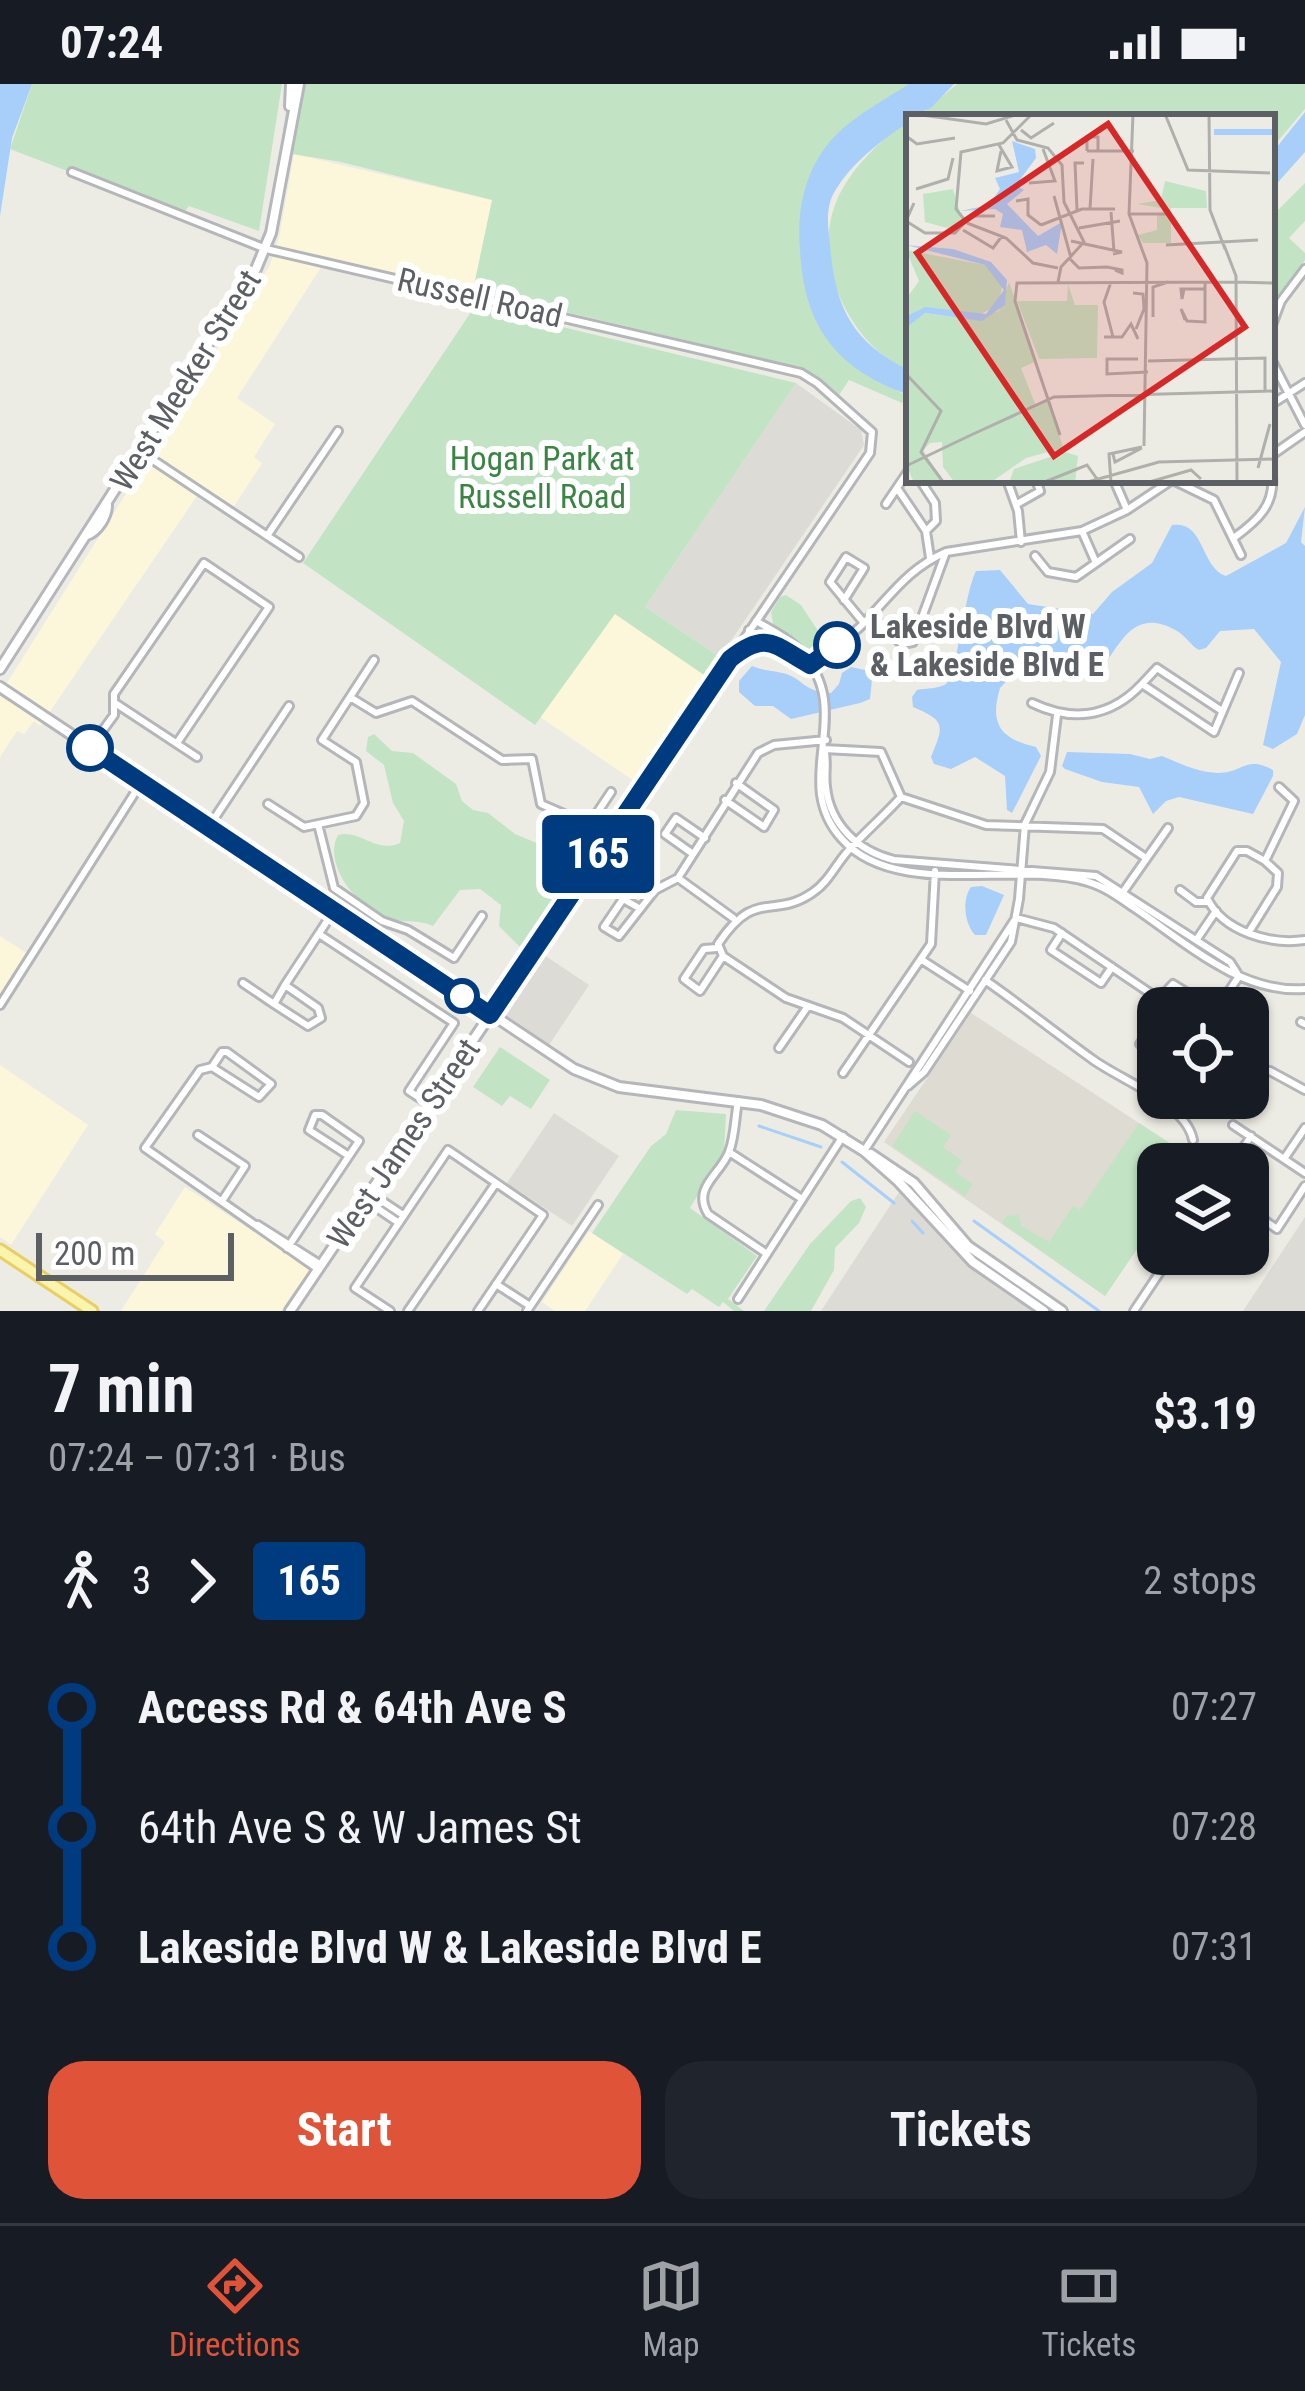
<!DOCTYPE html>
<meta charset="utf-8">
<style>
:root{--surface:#171b24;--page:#20242c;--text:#f1f3f6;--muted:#9ea1a6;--line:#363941;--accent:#df5438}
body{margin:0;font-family:"Roboto Condensed",sans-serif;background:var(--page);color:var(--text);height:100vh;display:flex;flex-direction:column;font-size:45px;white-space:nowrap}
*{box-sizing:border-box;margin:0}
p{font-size:39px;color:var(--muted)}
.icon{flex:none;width:66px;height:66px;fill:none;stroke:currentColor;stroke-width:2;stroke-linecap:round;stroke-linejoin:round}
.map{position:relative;height:1227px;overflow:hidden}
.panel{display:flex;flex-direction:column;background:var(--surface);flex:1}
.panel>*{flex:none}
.badge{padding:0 24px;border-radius:9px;font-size:42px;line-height:78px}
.tools{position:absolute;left:1137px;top:903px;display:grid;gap:24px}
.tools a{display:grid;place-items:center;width:132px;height:132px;border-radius:24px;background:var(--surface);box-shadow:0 3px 9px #0004;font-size:60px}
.scale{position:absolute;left:36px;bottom:30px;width:198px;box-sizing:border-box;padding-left:12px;border:6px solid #5c5f63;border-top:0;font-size:33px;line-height:42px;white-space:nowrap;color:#5c5f63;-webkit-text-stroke:9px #fff;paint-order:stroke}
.map>.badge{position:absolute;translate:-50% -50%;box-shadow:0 0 0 6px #fff}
.legs{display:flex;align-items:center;gap:18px;height:132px;padding:0 48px;font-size:39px}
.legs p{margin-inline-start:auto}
.headline{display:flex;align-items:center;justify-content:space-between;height:204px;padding:0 48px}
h1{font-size:66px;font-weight:700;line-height:90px}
.action{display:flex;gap:24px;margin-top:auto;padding:24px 48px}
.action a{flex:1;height:138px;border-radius:36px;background:var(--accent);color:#fff;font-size:48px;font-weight:700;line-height:138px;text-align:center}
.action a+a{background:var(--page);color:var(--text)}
ul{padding:0 48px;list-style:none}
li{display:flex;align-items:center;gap:42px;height:120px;font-size:45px}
li i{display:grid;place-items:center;width:18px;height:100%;margin:0 15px;background:currentColor}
li i::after{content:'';width:30px;height:30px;margin:-15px;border:9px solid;border-radius:50%;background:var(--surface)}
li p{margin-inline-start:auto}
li:first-child i{background:linear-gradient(#0000 50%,currentColor 0)}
li:last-child i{background:linear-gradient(currentColor 50%,#0000 0)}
.status{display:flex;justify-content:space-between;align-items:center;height:84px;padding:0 60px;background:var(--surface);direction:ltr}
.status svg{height:33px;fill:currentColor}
.tabs{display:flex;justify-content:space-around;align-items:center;height:168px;border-top:3px solid var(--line);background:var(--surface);font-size:33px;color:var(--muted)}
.tabs a{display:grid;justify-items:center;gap:6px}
.tabs .on{color:var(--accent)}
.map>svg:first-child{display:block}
</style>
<div class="status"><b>07:24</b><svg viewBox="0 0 49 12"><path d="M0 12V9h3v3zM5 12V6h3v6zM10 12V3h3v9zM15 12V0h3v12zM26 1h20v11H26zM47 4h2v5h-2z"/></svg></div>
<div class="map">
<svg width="1305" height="1227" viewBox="0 0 1305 1227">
<rect width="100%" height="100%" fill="#edece4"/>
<path fill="#fcf7db" d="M294,70L496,117L473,206L327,174L237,314L275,340L254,373L262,379L233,424L228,431L197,412L40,642L34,637L24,650L17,647L0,673V610L270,181L279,154Z
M612,528L707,593L637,699L540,633Z
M0,852L31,872L0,921Z
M0,981L88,1041L11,1161L0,1153Z
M185,1103L310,1185L281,1227H121L165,1158L155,1150Z
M589,1147L623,1170L585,1227H555L542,1218Z"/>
<path fill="#dcdbd6" d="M796,299L861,346L864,361L720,573L645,523Z
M541,869L589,901L549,961L500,929Z
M554,1029L619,1072L572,1142L507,1099Z
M899,1108L976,1187L1035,1227H821Z
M1305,1133V1227H1243Z"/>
<path fill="#dddbd2" d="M971,929L1197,1077L1195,1080H1158V1134L1105,1212L884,1058Z"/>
<path fill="#c2e4c5" d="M32,0H282L259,147L189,122L182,131L10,65Z
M290,0H913L802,139L866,290L907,312L902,319L849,296L839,311L793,282L473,206L492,116L341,78L280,68Z
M957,0H1305V25L1272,64V33H918Z
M909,38V287C851,262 812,181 835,121C846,90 880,54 909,38Z
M1305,99V137L1289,154L1305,169V176L1272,225V132Z
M475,222L796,299L645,523L720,573L707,593L615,530L535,641L303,479Z
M786,511L801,521L826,559L810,567L773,540L771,528L780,513Z
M374,650L392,667L413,669L456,700L462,717L473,726L488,729L515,750L556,767L571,759L588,772L524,867L499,842L501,821L480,805L460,806L433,842C418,835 401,839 386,834C358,824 322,780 338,751C361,745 375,770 400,759L404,737L393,719L384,681L366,667L368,653Z
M500,963L550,996L531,1025L510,1012L502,1022L473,1003Z
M676,1026L726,1030L724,1068L690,1124L757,1172L728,1215L744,1227H734L723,1218L719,1223L692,1205L687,1210L592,1149L651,1062L666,1050Z
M915,1027L951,1051L943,1063L962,1077L955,1088L973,1100L965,1112L892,1062Z
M1139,1039L1197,1077L1195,1080H1158V1134L1105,1212L1002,1139L1006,1132L1019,1131L1021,1142L1049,1158L1073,1122L1080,1126Z
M860,1114L866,1123L859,1139L835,1164L834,1186L811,1227H764L810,1160L851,1117Z"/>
<path fill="#a7cffa" d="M0,0H32L12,54L0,132Z
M909,0H954L931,24L909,33V38C882,56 852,78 835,107C825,123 828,143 830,161C835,222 851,258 909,286V311C836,285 804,243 800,166C797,132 802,98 822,68C843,37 878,20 909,0Z
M1305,28V68L1272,105V69Z
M1305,423L1301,458L1305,462V631L1297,650L1273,665L1263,661L1281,578L1254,545L1220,547L1206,564L1199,566C1190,561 1186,552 1177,547C1130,520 1119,566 1095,593L1076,596L1032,578L1020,583L1000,604C989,641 1001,655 1036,663L1041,672L1012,729L1007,726L1005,692L975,673L951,685L934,680L931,673C944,641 946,637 913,623L912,613L917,606C927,604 938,605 946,600C957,592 964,510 976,487L1000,486L1028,520L1093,530L1112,508L1152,479L1172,441C1205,436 1200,483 1226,492L1286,459Z
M752,582C764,587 770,586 782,589C803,593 802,608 831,609L839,600L842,589L851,583L865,586L872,595L870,615L860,619L791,635L773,622H755L739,608V597Z
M1067,668L1130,670L1150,675L1162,672C1181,680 1197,688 1218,689C1243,689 1246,671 1273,686V692L1253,730L1179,713L1166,717L1153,730L1139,703L1102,698L1065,685L1062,682Z
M982,802L1004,811L986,851H975C964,839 962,815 971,803Z"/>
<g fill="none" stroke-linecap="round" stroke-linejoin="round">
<path stroke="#a7cffa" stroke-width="3" d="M759,1042L821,1063
M842,1078L894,1119
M912,1137L923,1149
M974,1137L1099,1227"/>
<g stroke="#b4b6ba" stroke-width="12">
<path id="minor" d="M72,88L266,165L801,289L817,299L872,348L870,369L490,931
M1272,241L1281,217L1305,185
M1272,277L1305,341
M1272,320L1305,299
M141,368L299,473
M1272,371L1305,348
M920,396L935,419L936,437L926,447
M1007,396L1018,427L1021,458
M1114,396L1127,426
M1173,396L1214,416L1241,471
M897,404L926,447L930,474
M886,420L909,386
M1017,420L1040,407L1036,396
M1082,447L1096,479
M267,452L338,347
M1235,453C1257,437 1275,421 1272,392
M1035,472L1048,488L1076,493L1130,455
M844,516L864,484L846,473L830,498L864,539
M871,531L902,560L913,558L946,468
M756,537C771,546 790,555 801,568C858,629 788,696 842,755C896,816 1017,776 1088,798C1106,803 1121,815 1136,825C1186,859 1241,910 1305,905
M749,546L807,580
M737,569L763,557
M810,581C829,568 848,555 865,538C892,510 909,484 946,468L1082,447L1127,426L1172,396
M1142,600L1157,584L1222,627
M350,613L376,629L412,617L502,676L532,675L541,720L580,737L599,769
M115,619L197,673
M1032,619C1072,638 1110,634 1142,600L1214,648L1239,589
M90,664L114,631V610L204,479L269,523L177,659
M824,665C828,678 824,690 826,703C830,741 858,767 894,776L1096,792L1230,878L1237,889
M824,665L881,668L901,713L986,741L1103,745L1146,774
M1279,703L1294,717L1265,777L1247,767H1237L1207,814C1223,848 1271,861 1305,856
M725,716L764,743L774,726L736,699
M268,720L304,743L356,732L364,719L356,678L322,656L374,576
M318,740L334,804L382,837L408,846L454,874L482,832
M208,744L289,622
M587,744L611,708
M693,770L665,750L676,734L705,754
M678,794L733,834
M1180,806L1196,818H1208
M1123,808L1168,744
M639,824L623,815L604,843L619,852L655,806L678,794L758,669L774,661L826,656
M1016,834L1054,844L1172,924
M1249,848L1277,803L1278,789L1265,777
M1062,849L1051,866L1101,899L1112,883
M319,850L454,939L409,1007L429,1020
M1197,855L1216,827
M717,864L704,865L684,895L700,907L723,872L718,860C756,803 772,836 812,809C828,799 836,780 848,767C865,748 884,732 901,713
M723,872L786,914L843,934L909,978
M922,876L970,907
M985,896C1021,921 1056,949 1092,975C1120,996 1186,1019 1193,1056
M243,899L274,920L285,901L318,924L321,934L308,942L274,920
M285,901L333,828
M1159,915L1173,900L1212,924
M0,921L141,699
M1218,924L1239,892
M1301,938L1305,940
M1140,960L1158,933
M779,964L808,922
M212,983L222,968H227L271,1000L259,1013L212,983L200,986L145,1064L318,1185
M1270,987L1305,1006
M843,989L931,860L935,787
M908,1002L924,988L1011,858L1019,815L1025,740L1050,688L1057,631
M738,1017C735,1033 735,1053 729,1068C720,1091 692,1103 708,1130L767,1170
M1233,1041L1305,1089
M198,1051L245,1082L222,1117
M864,1067L1014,837
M729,1068L802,1115
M1284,1075L1305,1044
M1233,1080L1251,1052
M370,1109L403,1131
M365,1116L399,1139
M1248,1125L1277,1145L1305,1102
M258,1141L321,1181
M287,1164L290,1160L359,1057L322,1031H315L309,1046L349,1072
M496,1200L530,1222
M738,1215L843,1052
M390,1227L355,1204L448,1066L543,1131L478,1227
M408,1227L496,1099
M527,1227L598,1121
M1134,1227L1172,1170"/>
</g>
<g stroke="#b4b6ba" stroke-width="14">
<path id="tertiary" d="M0,603L574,985L619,1003L761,1021L822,1041L864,1067L898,1097L973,1178L1044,1227
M871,1070L914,1099L968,1162L1062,1227
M290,1227L490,931"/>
</g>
<g stroke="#b5b7bd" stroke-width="14">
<path id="secondary" d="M290,22L291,0
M87,451C98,447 107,432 107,421
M0,585L256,185L271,149L299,0"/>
</g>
<g stroke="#e9cf61" stroke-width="15">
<path id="primary" d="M0,1166L92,1227"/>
</g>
<use href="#minor" stroke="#fff" stroke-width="6"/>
<use href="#tertiary" stroke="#fff" stroke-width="8"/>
<use href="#secondary" stroke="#fff" stroke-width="8"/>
<use href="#primary" stroke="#faf4ac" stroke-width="9"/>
</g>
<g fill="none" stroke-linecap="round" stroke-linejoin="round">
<g stroke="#fff" stroke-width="27">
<path id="line-1" d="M90,664L490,931L730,575C767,545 775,562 810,581L837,561"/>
</g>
<use href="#line-1" stroke="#003b80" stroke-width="18"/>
</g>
<g fill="#fff" stroke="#003b80" stroke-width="6">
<circle cx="837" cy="561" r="21"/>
<circle cx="90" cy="664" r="21"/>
<circle cx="462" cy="912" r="15"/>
</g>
<g text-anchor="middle" stroke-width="12" stroke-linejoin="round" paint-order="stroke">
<g font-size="33" fill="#5c5f63" stroke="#fff">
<text transform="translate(480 213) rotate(13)" y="12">Russell Road</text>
<text transform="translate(185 296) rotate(-58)" y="12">West Meeker Street</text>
<text transform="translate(403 1059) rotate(-56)" y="12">West James Street</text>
</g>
<g font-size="33" fill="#3a8444" stroke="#fff">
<text x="542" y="386">Hogan Park at<tspan x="542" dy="38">Russell Road</tspan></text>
</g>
<g font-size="33" font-weight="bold" fill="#5c5f63" stroke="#fff" text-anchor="start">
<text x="870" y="554">Lakeside Blvd W<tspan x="870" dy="38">&amp; Lakeside Blvd E</tspan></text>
</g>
</g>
<g transform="translate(906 30)">
<rect width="369" height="369" fill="#edece4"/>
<path d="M259,67L300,77L301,94H265V129H237L232,121L251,116V101L261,95L231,90L255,86ZM47,75L57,108L41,114L19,108L17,80ZM0,136L79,151L97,169L92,191L75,200L17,194L0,203V185L13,167ZM103,168L131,247L115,254L130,292L144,286L157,334L120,344L84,369H49L37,353L36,328L24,329L17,336L38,369H8L0,350V214L18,199L64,205L93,197ZM162,170L169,191H192L191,244L133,245L111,187H161ZM159,338L172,342L169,369H103L108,355Z" fill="#c2e4c5"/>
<path d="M106,27L129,35L130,44L110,71L118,76L101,90L132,122L156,108L151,140L140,131L121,138L116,116L94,113L97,100L89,95L54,97L83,91L94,75L89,64L113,58ZM0,131L47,135L85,148L101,166L99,191L76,207L19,199L0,214L3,201L19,193L80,200L98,176L79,151Z" fill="#a7cffa"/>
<path fill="none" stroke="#a7cffa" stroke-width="6" d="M308,18H369"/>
<path fill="none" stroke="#afb0ac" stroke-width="3" d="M9,0L80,10L113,0M227,0L223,100L241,149L238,332M259,0L282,56L364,59M303,0L304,96L319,135M100,6L111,26L142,34L156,51L158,88L178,128L155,153L152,168M115,16L125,24L148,9M0,22L11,30L49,24M93,31L106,53L91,57L95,37M181,37H228M181,37V23H192V37M123,69L149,67L137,35M10,75L42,65L47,44M148,82L165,144M110,87L122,85V101L135,111M8,89L0,107L19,119H49L65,102H89M184,95L187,45M171,96L169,49H178M205,98L208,138M223,100H260M61,109L50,95L55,38L97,29L126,0M61,109L100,124L127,149L152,154M135,111L176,95H209M173,114L214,107M57,116L87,134L96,122M165,127L216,138L207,140M260,131L352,126M318,131L330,162L331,369M164,145L173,154L201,153L216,156V159L209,156M205,168L198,188L207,223M329,168L369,169M278,175L276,185L275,175H299M227,179L237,180L238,195L230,215M369,197V336M247,203V173L262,168M279,206L275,195L281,207L299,208V168M198,223H216L225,210L232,225M232,245H201V260L242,258M242,247L359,244V277M0,260L35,297L15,338L38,369M65,321L148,283L369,277M154,321L109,187L111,169L329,168M207,340L209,348L236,334M0,352L65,321M352,354L364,310M136,369L181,351L191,365M178,369L253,348L369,345M205,369L203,340L236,333M240,369L285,356L295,365"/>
<path fill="#d62828" fill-opacity="0.15" stroke="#d62828" stroke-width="6" d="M202,10L339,213L148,342L11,139Z"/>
<rect width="369" height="369" fill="none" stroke="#5c5f63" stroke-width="6"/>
</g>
</svg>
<div class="tools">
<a><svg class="icon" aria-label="locate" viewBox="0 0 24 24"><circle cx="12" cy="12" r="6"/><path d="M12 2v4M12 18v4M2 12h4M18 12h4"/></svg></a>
<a><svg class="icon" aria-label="layers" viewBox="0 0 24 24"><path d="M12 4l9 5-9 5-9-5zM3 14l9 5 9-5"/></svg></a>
</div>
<div class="scale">200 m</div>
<b class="badge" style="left:598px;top:770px;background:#003b80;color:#fff">165</b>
</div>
<section class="panel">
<div class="headline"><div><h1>7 min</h1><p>07:24 – 07:31 · Bus</p></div><b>$3.19</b></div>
<div class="legs"><svg class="icon" aria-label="walk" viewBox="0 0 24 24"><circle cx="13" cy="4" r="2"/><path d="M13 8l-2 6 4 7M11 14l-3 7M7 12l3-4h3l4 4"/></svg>3<svg class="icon" aria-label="forward" viewBox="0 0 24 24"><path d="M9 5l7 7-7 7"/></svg><b class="badge" style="background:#003b80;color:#fff">165</b><p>2 stops</p></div>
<ul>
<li><i style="color:#003b80"></i><b>Access Rd &amp; 64th Ave S</b><p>07:27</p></li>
<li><i style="color:#003b80"></i><span>64th Ave S &amp; W James St</span><p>07:28</p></li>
<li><i style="color:#003b80"></i><b>Lakeside Blvd W &amp; Lakeside Blvd E</b><p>07:31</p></li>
</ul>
<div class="action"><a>Start</a><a>Tickets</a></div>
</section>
<nav class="tabs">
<a class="on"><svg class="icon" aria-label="directions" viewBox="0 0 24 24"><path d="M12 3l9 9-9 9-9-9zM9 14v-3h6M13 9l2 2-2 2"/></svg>Directions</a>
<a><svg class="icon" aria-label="map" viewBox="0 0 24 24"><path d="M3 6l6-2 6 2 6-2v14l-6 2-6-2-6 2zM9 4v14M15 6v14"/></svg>Map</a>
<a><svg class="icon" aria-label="tickets" viewBox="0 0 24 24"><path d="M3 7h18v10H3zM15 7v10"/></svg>Tickets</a>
</nav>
